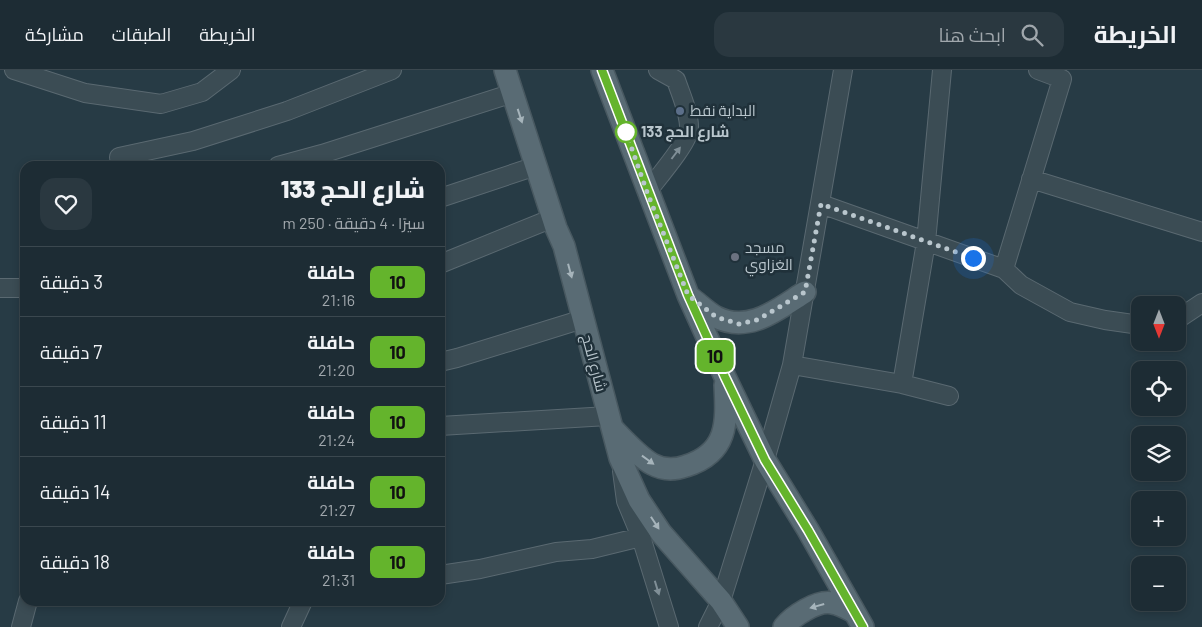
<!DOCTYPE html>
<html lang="ar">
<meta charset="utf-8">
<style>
:root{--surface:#1d2c34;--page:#2a3840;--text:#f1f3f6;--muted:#a0a7ac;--line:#3b484f}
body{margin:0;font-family:Barlow,Cairo,sans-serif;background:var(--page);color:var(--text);direction:rtl;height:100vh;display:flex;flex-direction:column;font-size:19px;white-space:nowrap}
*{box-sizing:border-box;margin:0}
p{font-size:16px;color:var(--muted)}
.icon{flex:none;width:28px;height:28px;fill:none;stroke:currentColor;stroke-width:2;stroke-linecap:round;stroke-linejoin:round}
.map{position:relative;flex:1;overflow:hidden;direction:ltr}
.drawer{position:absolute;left:20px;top:91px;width:425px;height:445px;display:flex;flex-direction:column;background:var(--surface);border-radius:15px;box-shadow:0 2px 8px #0003,0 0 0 1px var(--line);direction:rtl}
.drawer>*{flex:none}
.badge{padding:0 10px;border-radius:8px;font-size:18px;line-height:32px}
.needle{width:32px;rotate:180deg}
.tools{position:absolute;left:1131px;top:226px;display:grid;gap:10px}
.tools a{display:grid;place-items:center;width:55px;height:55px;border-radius:10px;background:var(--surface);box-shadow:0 2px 8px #0003,0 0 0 1px var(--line);font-size:25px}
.you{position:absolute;width:25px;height:25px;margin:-12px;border:4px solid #fff;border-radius:50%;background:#1a73e8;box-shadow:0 0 0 8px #1a73e833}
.map>.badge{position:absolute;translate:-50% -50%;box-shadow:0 0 0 2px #fff}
.round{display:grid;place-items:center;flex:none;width:52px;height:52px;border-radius:15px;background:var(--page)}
.summary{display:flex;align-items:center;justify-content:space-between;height:85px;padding:0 20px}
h1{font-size:24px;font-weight:800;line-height:38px}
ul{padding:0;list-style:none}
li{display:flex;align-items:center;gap:15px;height:70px;padding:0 20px;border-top:1px solid var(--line)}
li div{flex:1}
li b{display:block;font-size:19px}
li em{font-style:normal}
li .badge{min-width:55px;font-weight:700;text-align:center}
header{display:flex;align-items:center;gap:30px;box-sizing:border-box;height:70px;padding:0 25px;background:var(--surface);border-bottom:1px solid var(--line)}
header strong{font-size:24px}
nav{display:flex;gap:28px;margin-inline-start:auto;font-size:18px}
.search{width:350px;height:45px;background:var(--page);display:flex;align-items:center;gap:12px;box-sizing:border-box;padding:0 18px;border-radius:15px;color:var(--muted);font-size:19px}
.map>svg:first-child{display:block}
</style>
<header>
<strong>الخريطة</strong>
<div class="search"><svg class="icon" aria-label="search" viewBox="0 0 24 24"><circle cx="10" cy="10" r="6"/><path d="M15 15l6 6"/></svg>ابحث هنا</div>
<nav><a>الخريطة</a><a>الطبقات</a><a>مشاركة</a></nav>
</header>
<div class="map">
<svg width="1202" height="557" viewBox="0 0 1202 557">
<rect width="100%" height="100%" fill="#273b45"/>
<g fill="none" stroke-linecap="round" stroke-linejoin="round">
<g stroke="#5a6971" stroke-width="20">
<path id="minor" d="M14,0L85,23L161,34L202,22L231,0
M120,96L119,87L193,71L287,41L392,0
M278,96L322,84L513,23
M1031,109L1202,162
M647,122C656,110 688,73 689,60C690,44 681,25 676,10L658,0
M440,128L536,96
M821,134L1004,199L1062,9L1038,0
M440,194L553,148
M1004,199L1021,215L1070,242L1105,250L1140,255
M0,218H25
M1178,249L1202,233
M440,292L457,288L583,249
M792,295L902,314L949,326
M902,314L926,172L942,0
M440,356L608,346
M622,401L626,431L641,467L669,557
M440,505L480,499L556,482L592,479L641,467
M21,557L28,531
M291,557L303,531
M708,557L721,531L765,390L792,295L843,0"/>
</g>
<g stroke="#485860" stroke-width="24">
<path id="major" d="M505,0L556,158L564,176L620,388L639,430L661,463L721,531L738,557
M602,0L688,225L725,307L765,390L808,460L863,557
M691,228C699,234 707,242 716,247C749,264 778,239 805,222
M612,358C623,369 639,387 652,394C663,400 675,400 686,396C728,383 727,353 725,315
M784,557C793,546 817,530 832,533C840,534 848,539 854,542"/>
</g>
<path stroke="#47615d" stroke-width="2.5" stroke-dasharray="4 4" stroke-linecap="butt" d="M642,56L649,53"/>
<use href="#minor" stroke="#3b4c54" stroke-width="18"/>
<use href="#major" stroke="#596b74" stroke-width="21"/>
</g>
<defs><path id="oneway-solid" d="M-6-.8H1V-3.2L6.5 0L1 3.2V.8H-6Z" transform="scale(1.25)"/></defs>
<g fill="#a6b4bb">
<use href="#oneway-solid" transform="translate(520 46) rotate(72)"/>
<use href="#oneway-solid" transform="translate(570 201) rotate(75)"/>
<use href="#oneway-solid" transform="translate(648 390) rotate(36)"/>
<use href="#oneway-solid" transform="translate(655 453) rotate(57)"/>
<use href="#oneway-solid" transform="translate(817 536) rotate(164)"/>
</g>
<g fill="#808f97">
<use href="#oneway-solid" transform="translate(676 83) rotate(-53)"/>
<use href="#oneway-solid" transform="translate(657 518) rotate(73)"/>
</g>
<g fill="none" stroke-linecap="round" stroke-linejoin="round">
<g stroke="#fff" stroke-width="11">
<path id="line" d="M602,0L688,225L725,307L765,390L808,460L863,557"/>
</g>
<use href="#line" stroke="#64b42c" stroke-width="8"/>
<path stroke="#b9c6cd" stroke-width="5" stroke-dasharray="0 9" d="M626,62L647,122L688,225L716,247L739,254L757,250L805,222L821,134L973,188"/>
</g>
<circle fill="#5c6f8a" stroke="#20313a" stroke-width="2" cx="680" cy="41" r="5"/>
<circle fill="#fff" stroke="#64b42c" stroke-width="2.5" cx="626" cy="62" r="10"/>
<circle fill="#6b7280" stroke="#20313a" stroke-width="2" cx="735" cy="187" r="5"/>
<g text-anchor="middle" stroke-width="5" stroke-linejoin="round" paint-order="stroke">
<g font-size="15" fill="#b9c6cd" stroke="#20313a" text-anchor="start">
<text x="690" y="46">البداية نفط</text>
<text x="745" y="183">مسجد<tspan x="745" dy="17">الغزاوي</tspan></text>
</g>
<g font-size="15" font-weight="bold" fill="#b9c6cd" stroke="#20313a" text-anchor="start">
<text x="641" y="67">شارع الحج 133</text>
</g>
<g font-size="15" fill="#b9c6cd" stroke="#20313a">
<text transform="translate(594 293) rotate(75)" y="5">شارع الحج</text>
</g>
</g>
</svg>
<div class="tools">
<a><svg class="needle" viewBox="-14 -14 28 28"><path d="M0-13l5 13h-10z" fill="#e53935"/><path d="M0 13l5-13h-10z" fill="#a0a7ac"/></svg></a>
<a><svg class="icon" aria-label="locate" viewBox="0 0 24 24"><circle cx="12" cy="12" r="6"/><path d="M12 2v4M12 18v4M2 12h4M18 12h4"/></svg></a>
<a><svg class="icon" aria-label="layers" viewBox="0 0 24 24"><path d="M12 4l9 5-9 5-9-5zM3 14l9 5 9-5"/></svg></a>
<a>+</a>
<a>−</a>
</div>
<div class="you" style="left:973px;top:188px"></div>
<b class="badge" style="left:715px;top:286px;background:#64b42c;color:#111">10</b>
<section class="drawer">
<div class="summary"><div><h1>شارع الحج 133</h1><p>سيرًا · 4 دقيقة · 250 m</p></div><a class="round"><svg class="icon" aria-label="heart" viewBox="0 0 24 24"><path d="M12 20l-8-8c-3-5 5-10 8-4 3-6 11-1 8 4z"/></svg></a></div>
<ul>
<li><span class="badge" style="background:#64b42c;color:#111">10</span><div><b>حافلة</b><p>21:16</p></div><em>3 دقيقة</em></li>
<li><span class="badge" style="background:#64b42c;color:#111">10</span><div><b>حافلة</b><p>21:20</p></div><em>7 دقيقة</em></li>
<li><span class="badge" style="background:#64b42c;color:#111">10</span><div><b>حافلة</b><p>21:24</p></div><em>11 دقيقة</em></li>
<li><span class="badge" style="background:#64b42c;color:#111">10</span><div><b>حافلة</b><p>21:27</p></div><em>14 دقيقة</em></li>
<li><span class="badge" style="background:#64b42c;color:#111">10</span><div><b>حافلة</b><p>21:31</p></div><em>18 دقيقة</em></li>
</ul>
</section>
</div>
